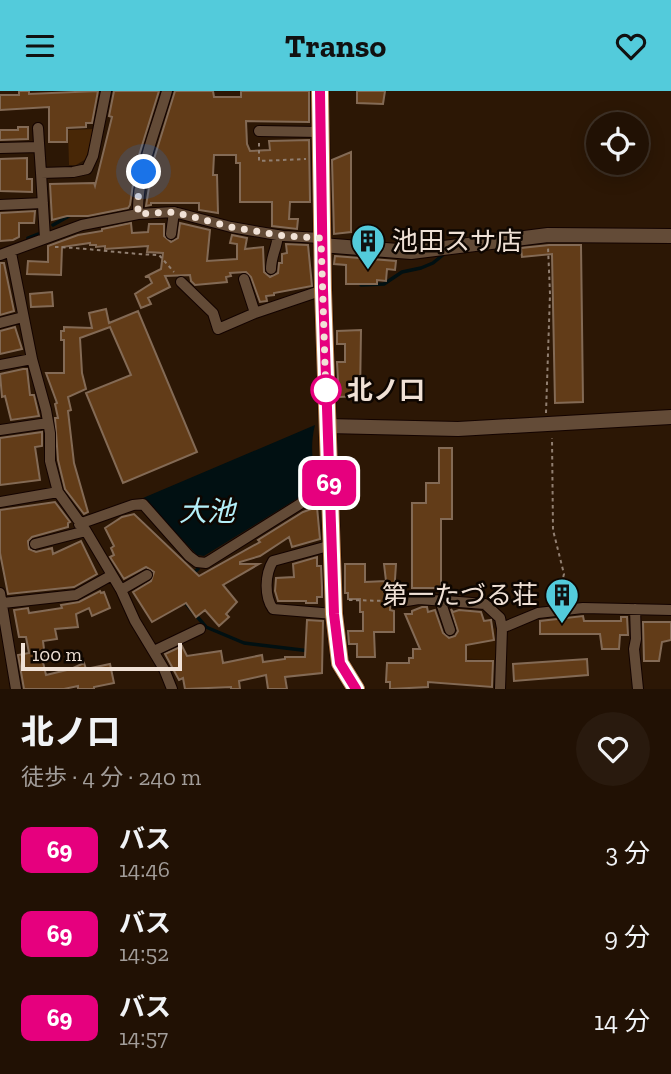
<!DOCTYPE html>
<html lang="ja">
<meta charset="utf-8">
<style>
:root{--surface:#211104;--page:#291a0e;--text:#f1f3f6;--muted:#a29d9a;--line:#3e3126;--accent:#53cbdb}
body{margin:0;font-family:"Zilla Slab","Noto Sans JP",serif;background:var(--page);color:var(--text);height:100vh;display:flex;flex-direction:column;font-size:26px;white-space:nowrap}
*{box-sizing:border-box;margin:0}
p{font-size:23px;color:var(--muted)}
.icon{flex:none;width:38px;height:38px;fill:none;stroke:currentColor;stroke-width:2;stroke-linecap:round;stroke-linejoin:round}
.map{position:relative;height:598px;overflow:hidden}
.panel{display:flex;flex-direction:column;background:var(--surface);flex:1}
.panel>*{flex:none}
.badge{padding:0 14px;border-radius:10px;font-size:24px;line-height:46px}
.buttons{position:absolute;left:586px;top:21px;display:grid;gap:14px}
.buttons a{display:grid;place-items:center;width:63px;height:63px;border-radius:50%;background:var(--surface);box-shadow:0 4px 18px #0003,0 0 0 2px var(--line);font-size:35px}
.scale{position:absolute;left:21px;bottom:18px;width:161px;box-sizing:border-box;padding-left:7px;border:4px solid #f0e1d6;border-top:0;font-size:19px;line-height:24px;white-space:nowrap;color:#f0e1d6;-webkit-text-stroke:5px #0e0601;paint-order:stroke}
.you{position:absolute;width:35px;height:35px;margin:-18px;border:5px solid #fff;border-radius:50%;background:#1a73e8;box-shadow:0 0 0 10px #1a73e833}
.map>.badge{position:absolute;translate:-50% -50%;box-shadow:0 0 0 4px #fff}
.round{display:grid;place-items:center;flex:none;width:74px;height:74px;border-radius:37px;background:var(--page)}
.summary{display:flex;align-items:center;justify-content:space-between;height:119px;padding:0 21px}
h1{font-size:33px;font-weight:800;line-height:52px}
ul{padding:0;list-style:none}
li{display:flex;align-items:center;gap:21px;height:84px;padding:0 21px}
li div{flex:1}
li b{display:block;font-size:26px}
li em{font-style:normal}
li .badge{min-width:77px;font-weight:700;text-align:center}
header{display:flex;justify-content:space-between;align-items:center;height:91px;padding:0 21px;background:var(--accent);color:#111;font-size:32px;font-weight:800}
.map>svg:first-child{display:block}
</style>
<header><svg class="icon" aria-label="menu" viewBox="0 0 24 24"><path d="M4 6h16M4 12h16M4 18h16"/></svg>Transo<svg class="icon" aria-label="heart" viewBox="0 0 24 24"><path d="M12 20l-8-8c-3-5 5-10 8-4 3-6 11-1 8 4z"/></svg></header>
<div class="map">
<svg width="671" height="598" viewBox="0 0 671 598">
<rect width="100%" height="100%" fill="#2c1705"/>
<path fill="#351b02" d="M496,537V569L428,566L452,552V545Z"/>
<path fill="#482706" d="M94,38L86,68L76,74H69L68,39Z"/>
<path fill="#011012" d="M315,334C309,358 314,373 316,396L204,465L197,464L143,407Z"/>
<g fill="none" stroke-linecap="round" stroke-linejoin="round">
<path stroke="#011012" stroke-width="3.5" d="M53,134L69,125L71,121
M28,147L38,143
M361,194L384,193L402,181L421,177L433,172L444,163
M191,484L198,478
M183,509L206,536L244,552L310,560"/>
</g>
<path fill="#623c18" stroke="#836a55" stroke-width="2" d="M19,0H29V3L98,0L92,32H86V36L67,37V51H49V16L0,19V4H19Z
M114,0H159L136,74L130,114L128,117L88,125H67L52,129L50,93L94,92L95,95L112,26L109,25Z
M175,0H213L214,6H241V0H309V31L246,30L247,53L250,60L270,59L269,50L309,49L310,111H290L289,128H298L297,138L272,135V111H240V72H236V64H214L213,84H217L218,122L199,119V112H151V114L146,115L153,71Z
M357,0H385L383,13L357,12Z
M18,36H28V48L0,49V39H18Z
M351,61V141L334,143L332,69Z
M27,67V88H32V101L0,100V68Z
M35,120L34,132H19V146L13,149L0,150V122Z
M131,132L132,142L148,141L149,133H164V145L171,151L178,147L180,132L210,139L207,170L237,168V153L230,152L232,144L247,147L245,158L263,156L264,181L270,186L278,182L279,172H282V163L287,162L286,153L308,154L312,195L274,202V204L266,205L267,210L260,211L251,186L246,181L230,182L231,185L226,186L227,191L195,194L191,190L190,184L165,185L170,196L148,207L151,213L141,217L135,203L152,192L149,186H145L161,178L163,162L147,161L148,155L105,158V155L96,156V154H90V152L62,156L61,184L27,183L28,170L48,171V155L78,144L102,140V138Z
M549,154H581L583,311L555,312L552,163L522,166L521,157Z
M335,165L396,170L395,179L387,178L386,190L377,189V193H346V174L334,173Z
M0,172H4L14,220L0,224Z
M52,201L53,215L31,216L30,203Z
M106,218L109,232L138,220L197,361L123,392L86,302L131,284L110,236L80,247L82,282L86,298L68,306L71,319L68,320L74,372L88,421L84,423L65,398L58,369L55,327H58L55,313L57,312L46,282H64V249H61V240H64V236L92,237L89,222Z
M15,236L22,258L0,263V240Z
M361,239L360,305L339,306L337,271H345V253H337V240Z
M23,278H27L30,304H34L39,325L11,329L5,305L2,306L0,283Z
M42,341V355L35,356L40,389L0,394V347Z
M439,357H452V428H441V497H412V412H426V392H439Z
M55,411L70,431L68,432V436L32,446L28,450L29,458L36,461L52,457L53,463L81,450L97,483L74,496L8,503L0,462V419Z
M317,416L320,448L292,456L289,446L260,465L240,471V473H259L223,494L237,511L226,523L229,526L219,535L205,519L196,526L186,512L152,531L133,501L151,490L154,481L146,476L124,488L110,466L114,464L111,457L114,455L105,437L122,426L134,423L199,485L260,451L258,449L303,421Z
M317,466V475H321L322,496V506H317V512H306V510H278L275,500L276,487L294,486L293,473Z
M345,473H365V491L386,490L384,473H396L394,503H391L390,519L394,520V541H374L375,566H357V553H349L348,540H363V521H360V508H348V502H345Z
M100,500L101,502L104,501L110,517L92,525L89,517L76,523L78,536L55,538L57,548L43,550L45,566L42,567L46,584L71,578L84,572L86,578L110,573L114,592L94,596V598H78V595L64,598H24L18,564L29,562L26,546H19L14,519L28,517L29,522L62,517L61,514L79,511Z
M422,516H427L428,521L435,519L443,542L449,547L455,545L458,540L451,518L453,521L459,519L481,521L484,530L491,529L494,549L466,554V570H493L492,596L428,591V596L390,598V591H386L387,572H409V567H413V558H420L405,523H412V520Z
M583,525L584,530H621V526H627L628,544H620L619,558H602L600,543H540V530Z
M307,529L323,530L322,582L285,586L287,598H268L266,584L239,590L240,598H231V596L185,598L183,587L179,589L165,563L182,555L187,565L221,560L223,572L262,564L263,571L285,568V566H305Z
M643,531H671V549L662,551L659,570H644Z
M587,568L588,584L514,590L513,573Z"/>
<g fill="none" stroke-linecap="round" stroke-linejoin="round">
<g stroke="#130300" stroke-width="12">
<path id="minor" d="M38,37L41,82
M259,40L319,41
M0,57L39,56
M0,114L43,112
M138,123C137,82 156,39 167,0
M171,143L174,121
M45,147L41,82L73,81L87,78L93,65L106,0
M11,162L32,268L46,319L50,342V370L58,401L86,440L121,499L135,530L164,578L172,598
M0,164L82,134L138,123L174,121L231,136L283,145L321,147
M271,178C271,165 277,157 278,144
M244,188L255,222
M181,191L213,222L218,238L255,222L323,199
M0,232L23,226
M0,274L32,268
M0,339L48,332
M0,411L58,401
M79,433L133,414L143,413L189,465L197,471L206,472L316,403L330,402
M35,453L86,440
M332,454L273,470C265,483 264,505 273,518L334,523
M121,499L147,484
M0,502L16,598
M440,509L450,539
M400,511L419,508L485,513L500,527L502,537L500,598
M3,512L76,504L112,484
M635,518L636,548L634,558L638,598
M502,537L538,522L583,517L671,519
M154,560L200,538"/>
</g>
<g stroke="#130300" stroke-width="16">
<path id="tertiary" d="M321,154L411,161L548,144L671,145
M327,335L458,338L671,326"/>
</g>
<g stroke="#130300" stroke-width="19">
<path id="primary" d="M320,0L323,199L334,523L340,572L356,598"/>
</g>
<path stroke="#917f71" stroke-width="2" stroke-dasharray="3.5 3.5" stroke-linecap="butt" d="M259,52V70L306,68
M55,156C90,157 124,163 159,164L174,181
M546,322L550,203L548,156
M349,509L388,510
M550,509L559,502L564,483L553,439L552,347"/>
<use href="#minor" stroke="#634b37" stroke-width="10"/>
<use href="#tertiary" stroke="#634b37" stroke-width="14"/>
<use href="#primary" stroke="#b37a47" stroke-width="18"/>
</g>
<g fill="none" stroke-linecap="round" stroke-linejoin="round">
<g stroke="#fff" stroke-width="16">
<path id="line" d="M320,0L323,199L334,523L340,572L356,598"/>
</g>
<use href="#line" stroke="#e6007e" stroke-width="10"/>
<path stroke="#f0e1d6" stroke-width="7" stroke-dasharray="0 12.6" d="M144,81L138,107V123L174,121L231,136L284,145L321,147L326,305V299"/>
</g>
<defs>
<g id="building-pin" transform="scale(1.75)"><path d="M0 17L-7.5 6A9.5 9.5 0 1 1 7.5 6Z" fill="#53cbdb" stroke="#0e0601"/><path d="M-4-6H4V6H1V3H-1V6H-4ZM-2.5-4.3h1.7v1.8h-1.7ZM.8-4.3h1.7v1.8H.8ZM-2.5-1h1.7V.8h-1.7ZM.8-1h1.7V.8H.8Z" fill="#111"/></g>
</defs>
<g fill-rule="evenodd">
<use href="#building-pin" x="368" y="150"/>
<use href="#building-pin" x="562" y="504"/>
</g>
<circle fill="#fff" stroke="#e6007e" stroke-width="3.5" cx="326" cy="299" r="14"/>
<g text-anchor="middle" stroke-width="5" stroke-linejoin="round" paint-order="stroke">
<g font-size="26" fill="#f0e1d6" stroke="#0e0601" text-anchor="start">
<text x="392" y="159">池田スサ店</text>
<text x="538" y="513" text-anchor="end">第一たづる荘</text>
</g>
<g font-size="26" font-weight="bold" fill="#f0e1d6" stroke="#0e0601" text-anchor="start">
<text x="347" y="308">北ノ口</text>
</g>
<g font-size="28" font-style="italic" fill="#b4eff8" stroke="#0e0601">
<text x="207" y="430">大池</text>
</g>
</g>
</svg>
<div class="buttons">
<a><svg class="icon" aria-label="locate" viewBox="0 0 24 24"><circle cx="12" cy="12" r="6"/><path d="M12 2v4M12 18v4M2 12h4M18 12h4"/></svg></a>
</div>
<div class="scale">100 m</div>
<div class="you" style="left:144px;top:81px"></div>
<b class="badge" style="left:329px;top:392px;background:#e6007e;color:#fff">69</b>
</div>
<section class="panel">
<div class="summary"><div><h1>北ノ口</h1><p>徒歩 · 4 分 · 240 m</p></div><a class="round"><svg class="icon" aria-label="heart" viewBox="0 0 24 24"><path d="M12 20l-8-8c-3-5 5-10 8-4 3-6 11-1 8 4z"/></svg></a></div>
<ul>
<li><span class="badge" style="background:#e6007e;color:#fff">69</span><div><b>バス</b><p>14:46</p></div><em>3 分</em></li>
<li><span class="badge" style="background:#e6007e;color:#fff">69</span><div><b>バス</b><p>14:52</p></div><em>9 分</em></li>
<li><span class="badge" style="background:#e6007e;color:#fff">69</span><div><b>バス</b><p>14:57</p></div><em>14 分</em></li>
</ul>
</section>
